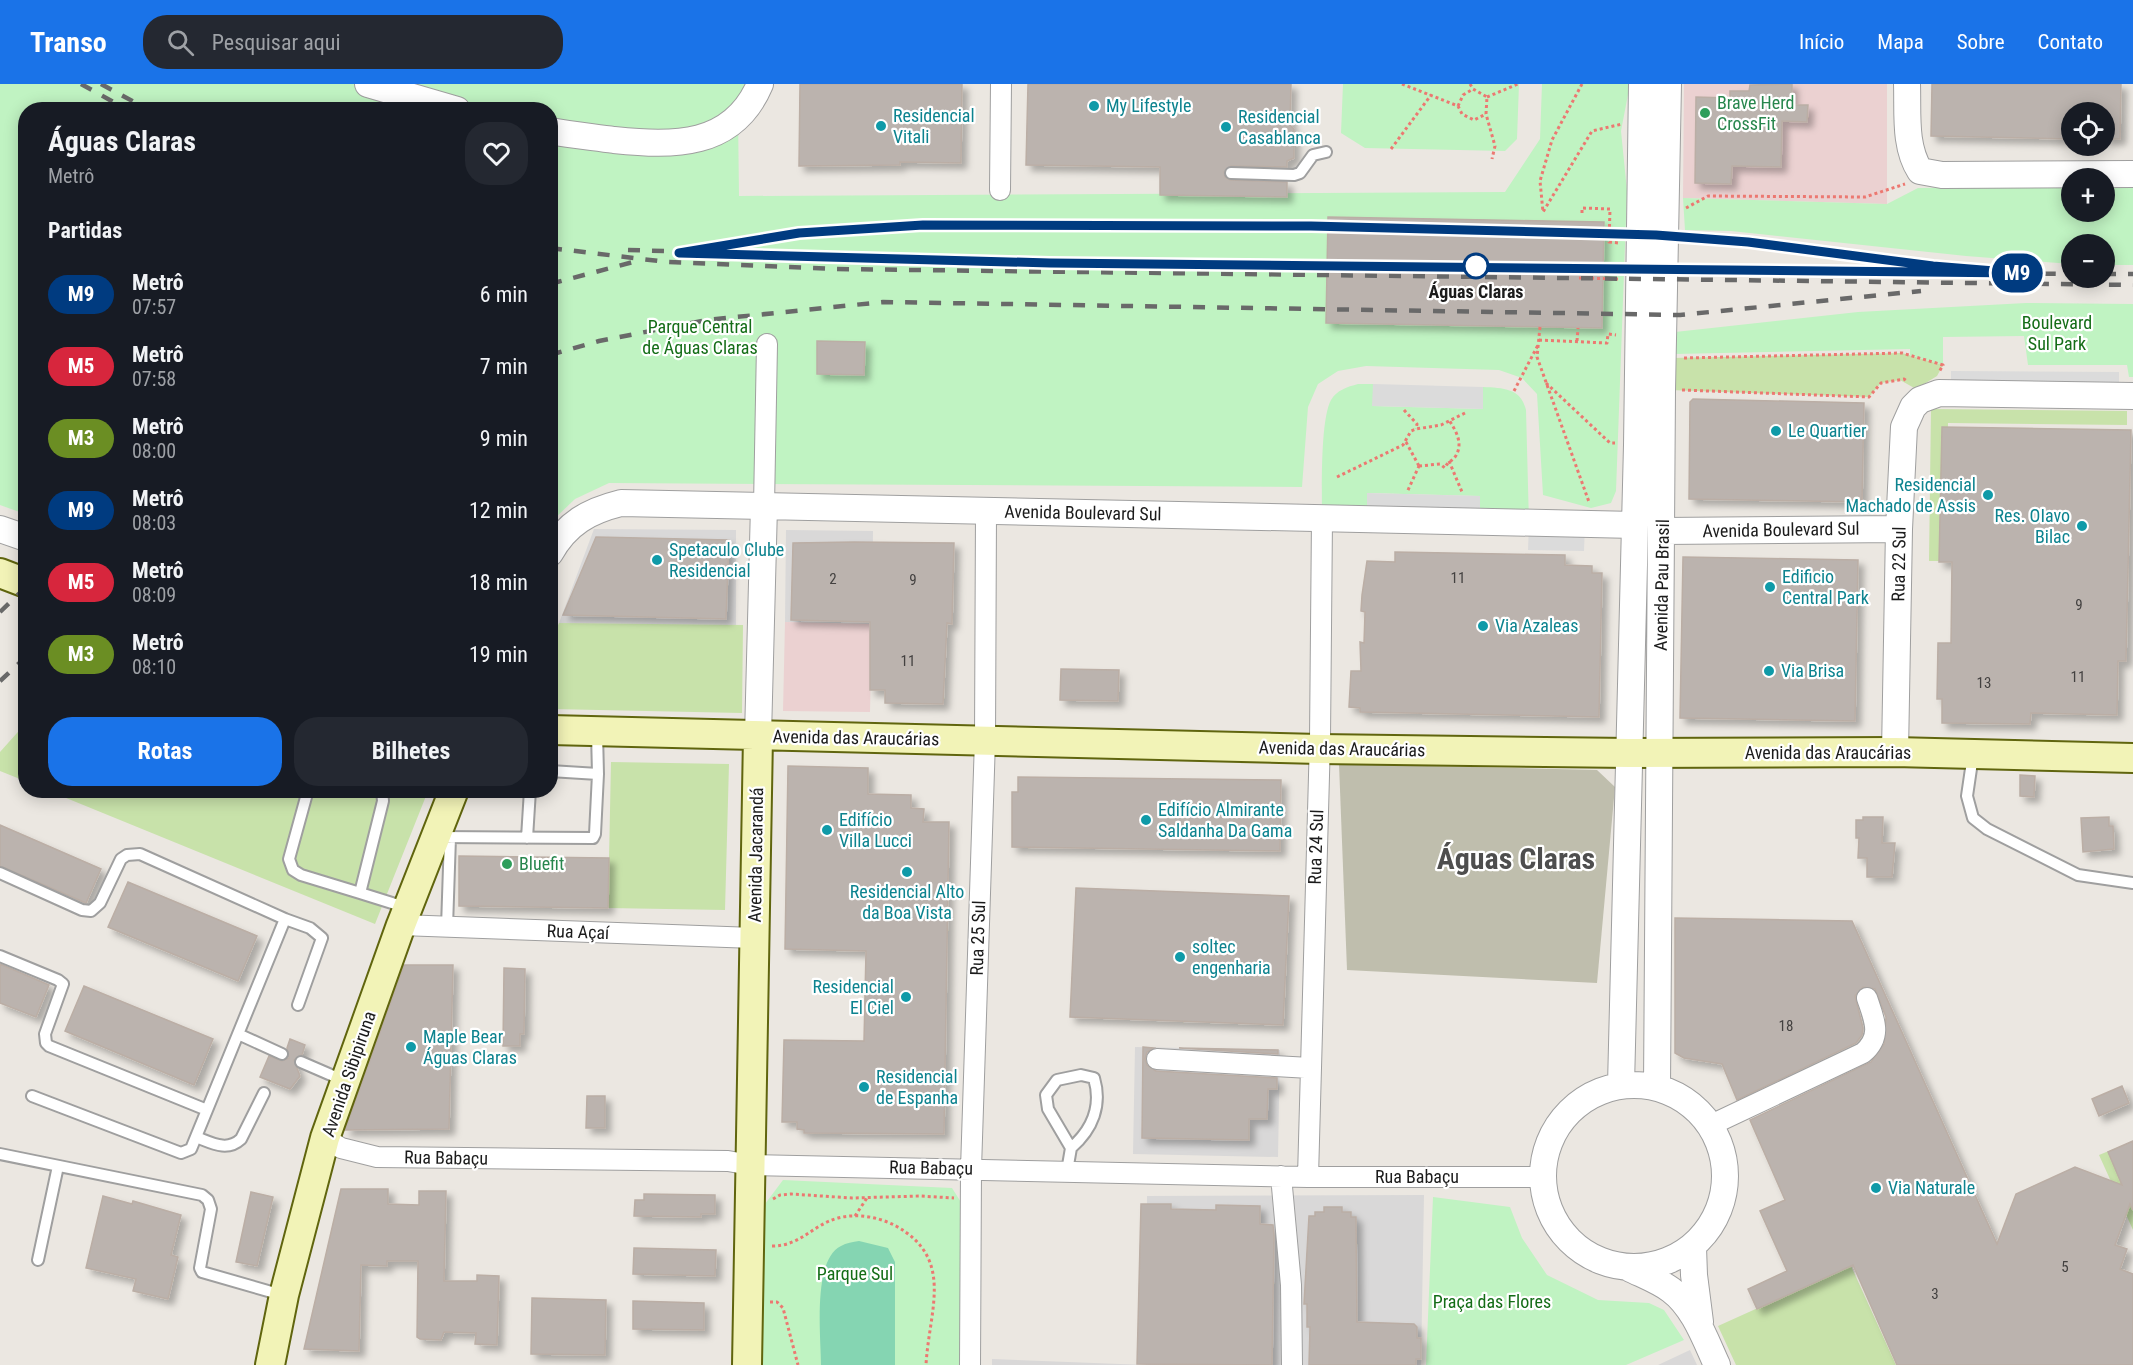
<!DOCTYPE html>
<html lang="pt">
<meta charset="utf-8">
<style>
:root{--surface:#171b24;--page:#242831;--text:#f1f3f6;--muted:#9ea1a6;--accent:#1a73e8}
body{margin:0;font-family:"Roboto Condensed",sans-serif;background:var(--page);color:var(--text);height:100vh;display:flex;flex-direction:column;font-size:22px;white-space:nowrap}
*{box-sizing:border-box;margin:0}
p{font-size:20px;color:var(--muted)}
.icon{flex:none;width:33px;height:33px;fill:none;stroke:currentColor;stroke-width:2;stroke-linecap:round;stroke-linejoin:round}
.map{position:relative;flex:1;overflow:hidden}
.panel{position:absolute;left:18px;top:18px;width:540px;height:696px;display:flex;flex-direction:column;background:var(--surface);border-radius:24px;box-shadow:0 3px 15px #0003}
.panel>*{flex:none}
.badge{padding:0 12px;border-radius:20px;font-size:21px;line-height:39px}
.buttons{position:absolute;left:2061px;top:18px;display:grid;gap:12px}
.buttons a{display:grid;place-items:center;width:54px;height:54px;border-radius:50%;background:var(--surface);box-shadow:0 3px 15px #0003;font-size:30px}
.map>.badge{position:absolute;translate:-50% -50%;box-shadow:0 0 0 3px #fff}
h2{padding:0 30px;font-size:22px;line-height:54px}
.round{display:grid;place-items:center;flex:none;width:63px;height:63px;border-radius:24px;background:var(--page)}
.head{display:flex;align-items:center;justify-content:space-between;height:102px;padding:0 30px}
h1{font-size:28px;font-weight:700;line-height:45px}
.action{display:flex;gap:12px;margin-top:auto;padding:12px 30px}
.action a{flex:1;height:69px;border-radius:24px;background:var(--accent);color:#fff;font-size:24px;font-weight:700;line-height:69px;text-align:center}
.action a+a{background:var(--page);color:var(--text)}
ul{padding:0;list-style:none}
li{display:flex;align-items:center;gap:18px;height:72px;padding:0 30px}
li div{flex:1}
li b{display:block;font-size:22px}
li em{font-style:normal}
li .badge{min-width:66px;font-weight:700;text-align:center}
header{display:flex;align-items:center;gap:36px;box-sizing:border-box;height:84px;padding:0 30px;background:var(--accent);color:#fff}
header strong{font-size:28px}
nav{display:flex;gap:33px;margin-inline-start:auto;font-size:21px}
.search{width:420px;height:54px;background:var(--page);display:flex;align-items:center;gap:15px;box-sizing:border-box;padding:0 21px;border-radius:24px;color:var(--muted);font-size:22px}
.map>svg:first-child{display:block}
</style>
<header>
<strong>Transo</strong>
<div class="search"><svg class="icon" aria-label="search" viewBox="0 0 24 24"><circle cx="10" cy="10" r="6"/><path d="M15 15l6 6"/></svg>Pesquisar aqui</div>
<nav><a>Início</a><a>Mapa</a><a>Sobre</a><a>Contato</a></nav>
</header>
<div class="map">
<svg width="2133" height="1281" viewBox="0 0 2133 1281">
<defs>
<filter id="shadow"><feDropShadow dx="5.5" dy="5.5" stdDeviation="3" flood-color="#0004"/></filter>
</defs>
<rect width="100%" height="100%" fill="#ebe7e1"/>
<path fill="#d9d8d8" d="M594,445L736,446V541L559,539Z
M786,446L873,447L872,540L785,538Z
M1135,963L1280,966L1278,1073L1133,1070Z
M1424,1111L1421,1281H992V1275L1146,1281L1147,1112Z
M1690,1266L1697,1281H1658Z"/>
<path fill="#ebd1d1" d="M1684,0H1887V120L1683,114Z
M785,538L872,540L870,628L783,627Z"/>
<path fill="#bfbead" d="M1339,680L1597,686L1615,703L1597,899L1347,886Z"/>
<path fill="#c8e2aa" d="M1902,269L1943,281L1937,292L1916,305L1900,296L1881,299L1869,313L1669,306L1671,274Z
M1931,325L2127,327V341L1948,339L1947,477H1929Z
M559,539L743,541L742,629L551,625V557Z
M25,640V697L0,687V668Z
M611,678L729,680L725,826L608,824Z
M49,707H428L375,840Z
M2133,1057V1146L2099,1071Z
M1851,1182L1896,1281H1736L1718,1242Z"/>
<path fill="#c0f3c2" d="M0,0H753L738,30L739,112L1505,108L1540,55L1542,0H1630L1621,47L1627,107L1616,407L1611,419L1591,424L1543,411L1537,310L1522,294L1499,286L1366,282L1338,287L1318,300L1308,323L1302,403L609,399L575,415L551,438L550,26H26L25,430L0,421Z
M1343,0H1519L1517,55L1505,67L1365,64L1341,49Z
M2105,101H2133V181H2105L2104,160H2072L2071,180L1966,172L1731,147L1685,146L1683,114L1887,120L1918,104L2071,102L2072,128H2104Z
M2026,219L2133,220V293H2129L2127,281H2028L2024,252L1943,253V281L1910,271V265L1675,270V248L1858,228Z
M1358,300H1373V322L1482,325L1483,303C1503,304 1521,304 1526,326L1529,439L1480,437V412L1368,409L1367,435L1322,434C1322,409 1320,336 1331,316C1337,306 1347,303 1358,300Z
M783,1096L952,1104L964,1123L961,1281H761L765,1120Z
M1433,1113L1510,1123L1522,1154L1547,1191L1598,1216L1649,1219L1664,1226L1684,1256L1626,1281H1426Z"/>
<path fill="#85d5b2" d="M859,1157L888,1164L895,1178V1281H821C821,1254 812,1176 841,1162C846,1159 853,1158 859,1157Z"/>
<path fill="#dbdbdb" d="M1951,287L2119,288V298H1951Z
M1373,300L1483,303V325L1372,322Z
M1367,409L1480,412V437L1367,435Z
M1529,439L1585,440L1584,467L1528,466Z"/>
<path fill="#bbb3ae" stroke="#bbaea5" stroke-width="1.5" filter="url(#shadow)" d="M800,0H962L961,79L900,78V81L799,82Z
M1028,0H1291L1290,41L1294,45V74L1287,77V83L1231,82L1224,88L1225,93L1230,96L1287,98V113L1160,111V83L1026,81Z
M1792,0V21H1808L1807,38L1782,37L1781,83L1732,82L1731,100L1695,99L1696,13L1730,14V7H1749L1750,1Z
M1932,0H2121L2120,55H2104V28H2072L2070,55L1931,52Z
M1328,133L1604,138L1602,244L1326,239Z
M817,257L865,258L864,291L817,290Z
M1693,315L1864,319L1862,418L1689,415L1690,318Z
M1942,343L2131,346L2126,577H2118L2117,631L2031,629L2030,640L1942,639V615H1937L1938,559H1951L1952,478H1939Z
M596,453L729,456L726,535L563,531Z
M854,458L954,459L952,540L947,539L943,620L885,619V606H870V538L791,536L793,459Z
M1395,468L1565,471V481L1592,482V489H1602L1599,633L1360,628V624L1349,623L1351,587H1361L1360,558L1364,559L1365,528L1361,527L1362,511L1367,477L1395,478Z
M1683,473L1858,476L1855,637L1680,634Z
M1061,585L1119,586L1118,617L1060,616Z
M788,682L868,684V710L911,711V724L924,725L923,738H949L944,1050L804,1049V1046L797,1045V1038H782L784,956L864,957L866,867L785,865Z
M2020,691L2035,692L2034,713L2020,712Z
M1018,693L1281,696L1280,767L1012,763V708H1018Z
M1863,733H1883L1882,759H1895L1892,793H1867V774H1858L1859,754H1856V736H1863Z
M2109,733V742H2113L2114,765L2083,768L2081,734Z
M0,741L101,785L86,819L0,782Z
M459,772L609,774L608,824L459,822Z
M128,798L257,852L238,897L108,843Z
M1076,804L1289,812L1283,941L1070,933Z
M1675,834L1852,837L1997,1160L2016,1110L2075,1083L2122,1101L2108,1068L2133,1057V1126L2130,1120L2115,1161L2127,1165L2120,1185L2133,1190V1281H1897L1853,1181L1757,1225L1748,1205L1787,1187L1760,1127L1785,1116L1750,1036L1871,978L1884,960L1886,933L1875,905L1863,903L1855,912L1863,944L1862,951L1856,959L1737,1016L1722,980L1684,974L1675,969Z
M0,880L49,901L36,933L0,919Z
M404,881H453L449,1045L345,1046Z
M504,884L525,885L524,950H520V962H503Z
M84,902L213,955L194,1001L65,947Z
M290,955L305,961L302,971L294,976L300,992L290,1005L260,993L269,972L282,977L289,974L287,964Z
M1143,963L1154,964L1147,968L1145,975L1147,981L1156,987L1277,994V1005H1268L1267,1035H1249V1056L1142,1054Z
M1179,964L1278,966V970Z
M2122,1002L2129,1019L2099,1032L2092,1015Z
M587,1012H605V1044H586Z
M341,1105H388V1120L419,1121V1107H446L444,1197H477V1191L499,1192L497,1261L475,1260L476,1249L444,1248L441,1256L420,1255L417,1253L418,1177H387V1182L361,1181L359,1267L304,1265Z
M251,1108L273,1113L257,1182L236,1178Z
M644,1110L715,1111V1130H701V1133L634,1132L635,1116H644Z
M103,1112L132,1120L133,1117L181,1131L171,1171L178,1173L168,1215L133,1207L136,1195L86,1184Z
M1141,1120H1171V1125L1216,1126V1121L1260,1122V1140L1273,1141L1274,1152L1272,1281L1137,1280Z
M1324,1123H1342V1128H1351V1133H1356L1357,1238L1414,1240L1417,1243V1254H1421V1275H1416V1281H1309L1310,1243H1307V1220H1304L1309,1132H1315V1128H1324Z
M634,1164L716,1166L715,1192L633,1190Z
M532,1214L606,1216L605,1271L531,1270Z
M633,1217L704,1219V1246L633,1245Z"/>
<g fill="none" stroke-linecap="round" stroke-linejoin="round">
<g stroke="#9f9f9f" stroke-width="14">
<path id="service" d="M1231,89L1294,91L1300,89L1313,71L1326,68
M597,649L598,690
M1973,671L1967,712L1973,734L1987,745L2078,791L2133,799
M308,706L289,775L293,786L301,791L360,809L383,717L382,706
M439,753L593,754L595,750L598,690L550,687
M527,754L530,706
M0,789L82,826L91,827L100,819L121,775L127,771L140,770L285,835L207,1026L49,962L46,959L45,950L63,900L58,896L0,872
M360,809L408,824
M285,835L310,844L322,854L298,921
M447,843L450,753
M238,950L282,970
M301,978L345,997
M32,1012L181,1069L191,1065L207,1026
M196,1053C212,1059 227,1068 241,1055L264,1009
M0,1070L202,1111L208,1116L211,1125L200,1184L202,1188L282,1211
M1067,1087L1071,1064L1048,1025L1046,1011L1057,996L1081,991L1094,994C1102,1021 1093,1045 1071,1064
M38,1176L58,1082"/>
</g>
<g stroke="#9f9f9f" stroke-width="22">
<path id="minor" d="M1000,106L1001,0
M764,422L767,260
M401,841L754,854
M1157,975L1310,984
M1711,1041L1863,969C1883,952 1874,935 1867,914
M325,1054L341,1064L377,1073L728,1077L750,1081L1308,1093H1541
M1281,1092L1291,1201L1292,1281
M1308,1093L1320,655L1322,434
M970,1281L971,1085L985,656L986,427"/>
</g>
<g stroke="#9f9f9f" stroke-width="28">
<path id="tertiary" d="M368,0L457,26
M1907,0C1908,29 1904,62 1920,87L1942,91L2133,90
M550,47C572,51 593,53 614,56C673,62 733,64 760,0
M0,445L26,454
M1663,447L1899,445
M550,469C567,439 589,427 621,419L1635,441
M758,652L764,422
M1895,668L1899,445L1904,343L1913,323L1920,316L1939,309L2133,312
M1543 1092a91 91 0 1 1 182 0a91 91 0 1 1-182 0Z
M1621,1001L1637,361L1642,0
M1657,1003L1662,306L1668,0
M1693,1163L1694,1191L1700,1238
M1629,1184C1643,1191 1659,1197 1671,1206C1694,1223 1705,1255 1717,1281"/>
</g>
<g stroke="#60650e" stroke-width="32">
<path id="secondary" d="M0,489L26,499
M550,646L1319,665L1630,669L1895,668L2133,674
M270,1281L284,1211L325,1054L401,841L454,706
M747,1281L758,652"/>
</g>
<path stroke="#ec7871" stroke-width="3" stroke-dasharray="3 3" stroke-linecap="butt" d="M1402,0L1458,22L1462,30L1474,36L1486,30
M1470,0L1473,5L1487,13L1486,30L1495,62L1492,75
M1582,0L1552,56L1540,97L1543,128L1592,47L1622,40
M1487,13L1518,0
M1458,22L1463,11L1473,5
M1391,65L1431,11
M1686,124L1708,112L1865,113L1905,100
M1582,129V124L1610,125L1609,158L1619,159
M1579,194L1620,195
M1540,243L1537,273L1589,418
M1539,256L1607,259L1608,250L1616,251
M1577,257L1578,244
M1684,274L1902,269L1943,281L1939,288
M1546,299L1610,359H1615
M1682,306L1869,313L1881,299L1904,295L1908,298
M1514,307L1538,261
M1404,326L1417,340L1416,345
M1406,358L1419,382
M1449,377L1462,408
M1419,382L1440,380L1445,384C1447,378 1451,378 1455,373C1464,360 1456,347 1449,336
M1337,393L1403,361L1411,347L1416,345L1441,341L1467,328
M1408,406L1419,382
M773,1115L780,1111L791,1110L852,1114L920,1112L954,1114
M855,1132L867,1114
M772,1162C801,1162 812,1141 838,1134C857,1129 879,1133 896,1142C955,1175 929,1226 926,1281
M770,1218H777L783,1224L798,1281"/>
<use href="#service" stroke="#fff" stroke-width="10"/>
<use href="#minor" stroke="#fff" stroke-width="20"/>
<use href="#tertiary" stroke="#fff" stroke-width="26"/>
<use href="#secondary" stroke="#f2f3b7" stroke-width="28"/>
<path stroke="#696969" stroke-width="4.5" stroke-dasharray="12 12" stroke-linecap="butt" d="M81,0L128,26
M101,0L149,26
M550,164L667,178L836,185L2133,201
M700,165L799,149L923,141L1311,142L1693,153L1927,181
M628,166L1050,179L2072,190
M2104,190H2133
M550,200L633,178
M550,271L599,257L707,236L883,218L1680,231L1921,207
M0,528L26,503
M0,597L26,573"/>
</g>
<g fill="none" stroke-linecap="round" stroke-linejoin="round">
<g stroke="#fff" stroke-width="14">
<path id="line" d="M923,141L1311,142L1656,151L1748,158L1933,182L2019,189L1050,179L679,169L799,149Z"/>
</g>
<use href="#line" stroke="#003b80" stroke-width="9"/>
</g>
<g fill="#0f9aa8" stroke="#fff" stroke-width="2">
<circle cx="1094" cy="22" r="6"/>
<circle cx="881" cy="42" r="6"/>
<circle cx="1226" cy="43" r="6"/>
<circle cx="1776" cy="347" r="6"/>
<circle cx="1988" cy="411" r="6"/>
<circle cx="2082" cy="442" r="6"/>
<circle cx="657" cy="476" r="6"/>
<circle cx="1770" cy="503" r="6"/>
<circle cx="1483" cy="542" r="6"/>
<circle cx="1769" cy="587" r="6"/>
<circle cx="1146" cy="736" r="6"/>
<circle cx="827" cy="746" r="6"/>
<circle cx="907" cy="788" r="6"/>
<circle cx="1180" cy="873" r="6"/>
<circle cx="906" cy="913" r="6"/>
<circle cx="411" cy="963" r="6"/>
<circle cx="864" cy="1003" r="6"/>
<circle cx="1876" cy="1104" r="6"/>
</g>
<g fill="#2e9e5b" stroke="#fff" stroke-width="2">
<circle cx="1705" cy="29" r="6"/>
<circle cx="507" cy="780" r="6"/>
</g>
<circle fill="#fff" stroke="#003b80" stroke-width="3" cx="1476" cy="182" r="12"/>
<g text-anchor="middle" stroke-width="4.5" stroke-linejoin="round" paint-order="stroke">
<g font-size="15" fill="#434140">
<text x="1458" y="499">11</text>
<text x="833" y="500">2</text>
<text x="913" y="501">9</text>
<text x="2079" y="526">9</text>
<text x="908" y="582">11</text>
<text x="2078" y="598">11</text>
<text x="1984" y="604">13</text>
<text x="1786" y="947">18</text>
<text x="2065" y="1188">5</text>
<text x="1935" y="1215">3</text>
</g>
<g font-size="18" fill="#27864d" stroke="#fff" text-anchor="start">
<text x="1717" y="25">Brave Herd<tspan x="1717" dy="21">CrossFit</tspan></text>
<text x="519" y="786">Bluefit</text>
</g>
<g font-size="18" fill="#0d838f" stroke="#fff" text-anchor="start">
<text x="1106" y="28">My Lifestyle</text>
<text x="893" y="38">Residencial<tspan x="893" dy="21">Vitali</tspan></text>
<text x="1238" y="39">Residencial<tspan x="1238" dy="21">Casablanca</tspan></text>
<text x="1788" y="353">Le Quartier</text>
<text x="1976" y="407" text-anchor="end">Residencial<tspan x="1976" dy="21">Machado de Assis</tspan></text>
<text x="2070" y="438" text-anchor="end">Res. OIavo<tspan x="2070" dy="21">Bilac</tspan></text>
<text x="669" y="472">Spetaculo Clube<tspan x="669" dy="21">Residencial</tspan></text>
<text x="1782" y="499">Edificio<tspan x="1782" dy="21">Central Park</tspan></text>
<text x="1495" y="548">Via Azaleas</text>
<text x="1781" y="593">Via Brisa</text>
<text x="1158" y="732">Edifício Almirante<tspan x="1158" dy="21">Saldanha Da Gama</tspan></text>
<text x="839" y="742">Edifício<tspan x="839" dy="21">Villa Lucci</tspan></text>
<text x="907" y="814" text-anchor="middle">Residencial Alto<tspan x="907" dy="21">da Boa Vista</tspan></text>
<text x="1192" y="869">soltec<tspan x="1192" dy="21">engenharia</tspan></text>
<text x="894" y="909" text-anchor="end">Residencial<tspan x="894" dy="21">El Ciel</tspan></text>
<text x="423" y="959">Maple Bear<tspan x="423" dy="21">Águas Claras</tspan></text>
<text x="876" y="999">Residencial<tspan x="876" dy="21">de Espanha</tspan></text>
<text x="1888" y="1110">Via Naturale</text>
</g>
<g font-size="18" font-weight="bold" fill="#1b1b1b" stroke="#fff">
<text x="1476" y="214">Águas Claras</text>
</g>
<g font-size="18" fill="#146d17" stroke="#fff">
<text x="2057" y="245">Boulevard<tspan x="2057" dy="21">Sul Park</tspan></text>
<text x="700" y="249">Parque Central<tspan x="700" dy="21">de Águas Claras</tspan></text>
<text x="855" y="1196">Parque Sul</text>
<text x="1492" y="1224">Praça das Flores</text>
</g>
<g font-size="18" fill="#1b1b1b" stroke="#fff">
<text transform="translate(1083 429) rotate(1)" y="6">Avenida Boulevard Sul</text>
<text transform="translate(1781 446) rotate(-1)" y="6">Avenida Boulevard Sul</text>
<text transform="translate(1899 480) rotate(-89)" y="6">Rua 22 Sul</text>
<text transform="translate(1662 501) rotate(-89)" y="6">Avenida Pau Brasil</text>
<text transform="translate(856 654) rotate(1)" y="6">Avenida das Araucárias</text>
<text transform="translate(1342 665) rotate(1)" y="6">Avenida das Araucárias</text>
<text x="1828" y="675">Avenida das Araucárias</text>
<text transform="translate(1316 763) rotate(-88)" y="6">Rua 24 Sul</text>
<text transform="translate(756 771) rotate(-89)" y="6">Avenida Jacarandá</text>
<text transform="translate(578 848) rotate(2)" y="6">Rua Açaí</text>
<text transform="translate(978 854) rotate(-88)" y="6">Rua 25 Sul</text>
<text transform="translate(349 990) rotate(-71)" y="6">Avenida Sibipiruna</text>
<text transform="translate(446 1074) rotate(1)" y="6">Rua Babaçu</text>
<text transform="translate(931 1084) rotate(1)" y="6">Rua Babaçu</text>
<text x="1417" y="1099">Rua Babaçu</text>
</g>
<g font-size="30" font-weight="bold" fill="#4e4e4e" stroke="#fff">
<text x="1516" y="785">Águas Claras</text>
</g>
</g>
</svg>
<div class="buttons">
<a><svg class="icon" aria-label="locate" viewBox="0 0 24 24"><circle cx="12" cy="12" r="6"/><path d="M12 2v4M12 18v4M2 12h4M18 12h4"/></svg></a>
<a>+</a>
<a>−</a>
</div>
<b class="badge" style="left:2017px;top:189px;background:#003b80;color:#fff">M9</b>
<section class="panel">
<div class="head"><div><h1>Águas Claras</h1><p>Metrô</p></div><a class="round"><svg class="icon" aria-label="heart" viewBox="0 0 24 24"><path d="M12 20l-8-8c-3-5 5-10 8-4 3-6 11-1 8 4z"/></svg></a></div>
<h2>Partidas</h2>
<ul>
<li><span class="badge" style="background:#003b80;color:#fff">M9</span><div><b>Metrô</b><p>07:57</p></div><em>6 min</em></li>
<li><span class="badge" style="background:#d7263d;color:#fff">M5</span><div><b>Metrô</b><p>07:58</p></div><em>7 min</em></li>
<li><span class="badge" style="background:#6b8e23;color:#fff">M3</span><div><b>Metrô</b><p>08:00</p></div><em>9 min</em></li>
<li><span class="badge" style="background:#003b80;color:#fff">M9</span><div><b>Metrô</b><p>08:03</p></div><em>12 min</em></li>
<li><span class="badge" style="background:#d7263d;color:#fff">M5</span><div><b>Metrô</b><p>08:09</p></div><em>18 min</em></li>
<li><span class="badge" style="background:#6b8e23;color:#fff">M3</span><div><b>Metrô</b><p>08:10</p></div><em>19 min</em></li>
</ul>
<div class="action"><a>Rotas</a><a>Bilhetes</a></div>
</section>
</div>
